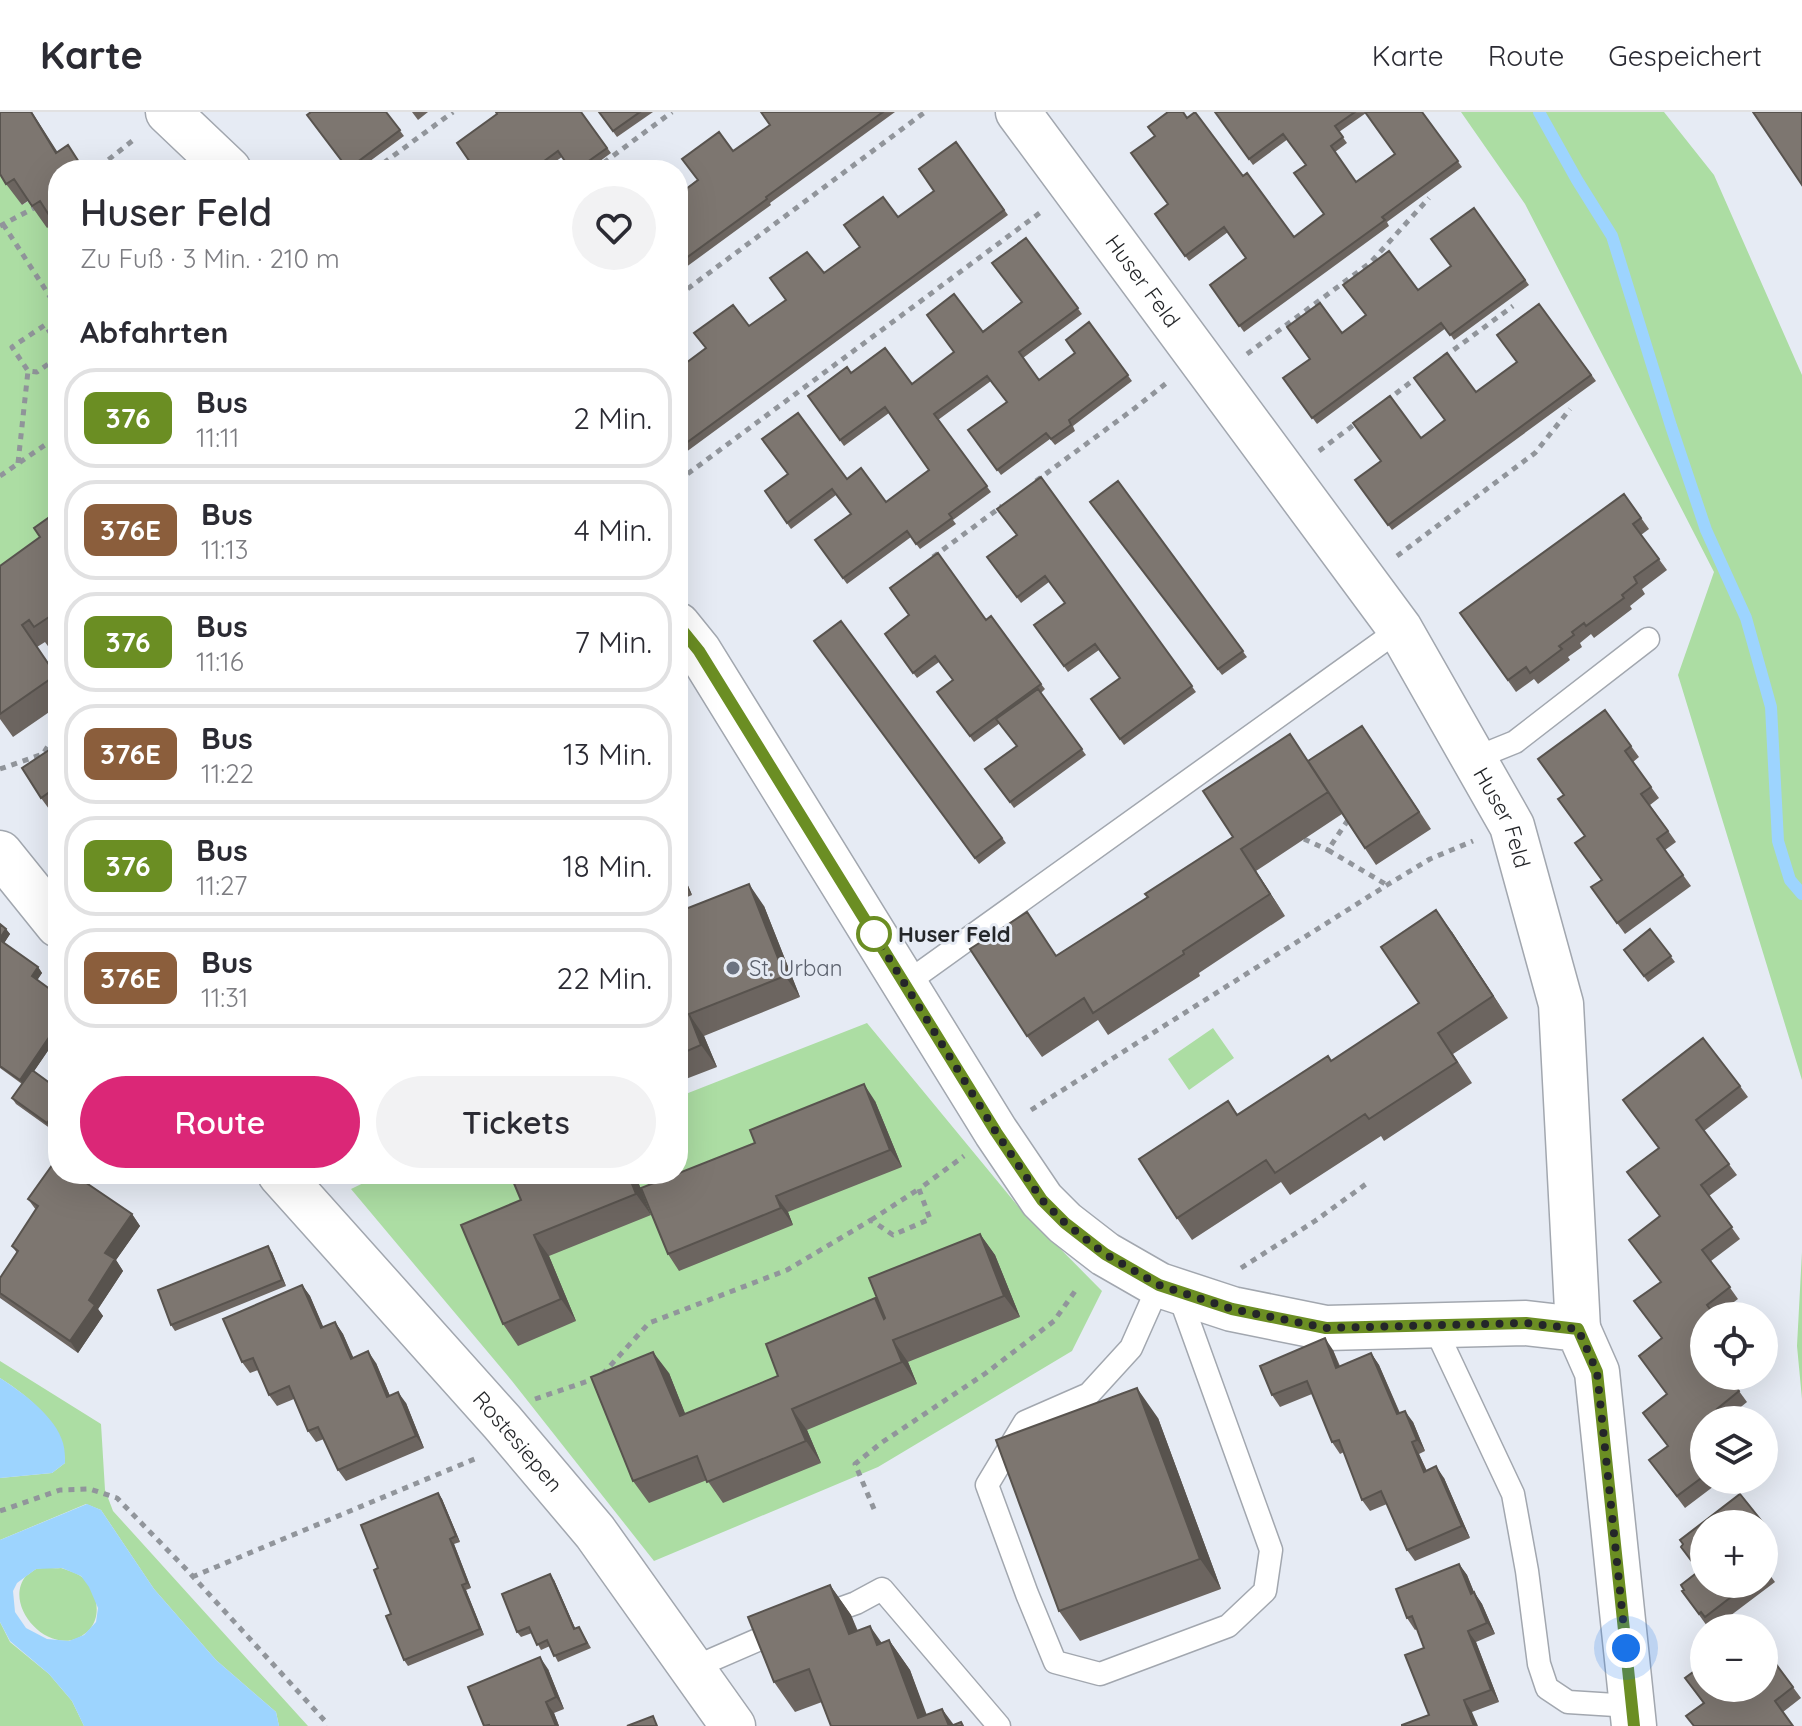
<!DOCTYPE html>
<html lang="de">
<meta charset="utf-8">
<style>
:root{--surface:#fff;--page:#f2f2f3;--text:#2b2b33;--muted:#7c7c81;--line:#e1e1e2;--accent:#db2777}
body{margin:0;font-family:Quicksand,sans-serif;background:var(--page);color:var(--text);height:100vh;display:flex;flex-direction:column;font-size:30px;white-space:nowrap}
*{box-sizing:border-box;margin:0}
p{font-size:26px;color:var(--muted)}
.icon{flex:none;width:44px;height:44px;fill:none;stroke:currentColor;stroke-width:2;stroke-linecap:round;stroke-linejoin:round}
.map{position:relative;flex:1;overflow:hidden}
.sheet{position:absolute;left:48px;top:48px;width:640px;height:1024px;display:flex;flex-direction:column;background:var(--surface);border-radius:32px;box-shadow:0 8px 32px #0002}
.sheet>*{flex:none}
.badge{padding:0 16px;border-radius:12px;font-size:28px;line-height:52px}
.controls{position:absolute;left:1690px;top:1190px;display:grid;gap:16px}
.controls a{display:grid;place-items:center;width:88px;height:88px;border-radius:50%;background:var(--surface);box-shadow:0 8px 32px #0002;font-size:40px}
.you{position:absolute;width:40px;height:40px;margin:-20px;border:6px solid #fff;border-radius:50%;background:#1a73e8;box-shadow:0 0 0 12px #1a73e833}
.map>.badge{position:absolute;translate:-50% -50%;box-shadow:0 0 0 4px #fff}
h2{padding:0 32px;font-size:30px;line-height:72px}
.round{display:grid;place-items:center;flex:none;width:84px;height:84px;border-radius:42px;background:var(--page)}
.head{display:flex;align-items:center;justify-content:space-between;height:136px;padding:0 32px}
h1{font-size:38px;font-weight:600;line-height:60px}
.button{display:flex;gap:16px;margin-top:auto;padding:16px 32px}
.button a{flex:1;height:92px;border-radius:48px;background:var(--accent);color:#fff;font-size:32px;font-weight:600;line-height:92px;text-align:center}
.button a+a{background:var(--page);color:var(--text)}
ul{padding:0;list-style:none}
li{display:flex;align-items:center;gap:24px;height:100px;margin:0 16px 12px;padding:0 16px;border:4px solid var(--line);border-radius:32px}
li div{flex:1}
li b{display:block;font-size:30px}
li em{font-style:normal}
li .badge{min-width:88px;font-weight:700;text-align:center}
header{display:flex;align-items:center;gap:48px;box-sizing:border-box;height:112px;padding:0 40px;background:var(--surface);border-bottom:2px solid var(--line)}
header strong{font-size:38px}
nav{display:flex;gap:44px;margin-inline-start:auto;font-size:28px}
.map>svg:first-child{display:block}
</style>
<header>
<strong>Karte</strong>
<nav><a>Karte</a><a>Route</a><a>Gespeichert</a></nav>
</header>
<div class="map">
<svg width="1802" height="1614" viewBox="0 0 1802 1614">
<rect width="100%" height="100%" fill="#e6ebf4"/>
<path fill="#acdda3" d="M1461,0H1664L1714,63L1802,263V968L1678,563L1714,460L1525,92Z
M0,59L22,93L29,89L58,115V431L0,487Z
M867,911L1017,1093L1102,1179L1072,1239L878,1355L654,1449L512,1269L351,1077L382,1062H678V985Z
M1213,916L1234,946L1189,978L1168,947Z
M1802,1140V1287L1797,1234Z
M0,1249L101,1312L105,1378L113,1399L308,1614H279L276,1600L216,1548L154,1477L101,1398L86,1392L0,1428V1366L52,1361L65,1351C64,1313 30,1285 0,1266Z
M61,1456C67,1458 74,1460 79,1463C96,1473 103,1502 90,1517C56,1554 0,1495 26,1464C30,1462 32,1459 36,1457C43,1455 54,1457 61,1456Z
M0,1510L10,1530L49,1562L72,1589L84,1614H0Z"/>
<path fill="#9dd4fe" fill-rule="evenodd" d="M0,1266C22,1280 56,1305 63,1331C65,1338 65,1345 65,1351L52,1361L0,1366Z
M87,1392L101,1398L154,1477L216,1548L276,1600L279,1614H84L72,1589L49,1562L10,1529L0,1510V1428ZM62,1456L81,1464L89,1475L98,1496L96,1510L84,1523L69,1529L47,1527L26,1516L15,1500L13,1479L17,1471L36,1457Z"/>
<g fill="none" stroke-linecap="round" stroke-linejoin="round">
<path stroke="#9dd4fe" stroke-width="12" d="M1539,0L1577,68L1612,124L1671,314L1706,418L1746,506L1771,595L1778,729L1790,768L1802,782"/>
<g stroke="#a2a7af" stroke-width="25">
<path id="service" d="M1473,647L1515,630L1648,527
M905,872L1400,517
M1159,1173L1131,1236L1089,1282L1025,1310L987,1373L1027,1482L1055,1550L1100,1562L1228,1514L1265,1479L1271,1438L1178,1180
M1433,1212L1513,1382L1527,1459L1539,1552L1547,1576L1568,1590L1631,1594
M820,1504L856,1491L882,1477L999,1614
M693,1556L783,1517"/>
</g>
<g stroke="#a2a7af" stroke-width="47">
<g id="minor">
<path d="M168,0L229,58"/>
<path id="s1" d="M1018,0L1400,517L1512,714L1561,892L1578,1217"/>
<path d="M678,513L699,539L996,1020L1042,1088L1065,1111L1105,1142L1159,1173L1232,1197L1326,1216L1526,1211L1578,1217L1597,1260L1634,1614"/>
<path d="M0,741L58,813"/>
<path id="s2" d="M280,1062L502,1310L595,1420L733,1614"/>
</g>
</g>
<path stroke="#91959b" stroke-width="5" stroke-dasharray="6 6" stroke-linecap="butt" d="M99,55L136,26
M374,58L453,0
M594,58L672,0
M3,112L58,197
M0,114L34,96
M678,184L925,0
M58,232L45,213L12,235L28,259L37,260L58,245
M1247,242L1370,151L1429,86
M1444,245L1513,194
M1386,289L1420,263
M1319,339L1359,309
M18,351L28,259
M0,364L58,324
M678,369L1041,100
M1036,369L1135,296L1169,269
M1397,444L1535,341L1570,297
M933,445L1002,394
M0,657L43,642L58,618
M1348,708L1328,738L1387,773
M1304,727L1328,738
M1031,998L1387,773L1430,747L1473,729
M871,1108L919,1077
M1241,1156L1315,1109L1366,1072
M535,1287L600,1265L649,1211L787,1158L871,1108L893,1123L930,1107L919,1077L964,1044
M874,1397L855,1352L881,1331L986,1261L1054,1209L1078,1175
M0,1399L60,1378L90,1377L117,1386L186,1457L325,1609L326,1614
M192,1465L477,1346"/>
<use href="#service" stroke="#fff" stroke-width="22"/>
<use href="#minor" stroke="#fff" stroke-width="44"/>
</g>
<path fill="#6c6560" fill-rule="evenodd" d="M386,0L404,24L358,58H348L307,3Z
M412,0H428L418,8Z
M581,0L611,41L588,58H571L562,45L543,58H465Z
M599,0H653L617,25Z
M761,0H895L770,91L771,93L678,161V83L733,39L770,13Z
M1215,0H1422L1462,55L1387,110L1389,114L1244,220L1210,173L1246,146L1228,120L1189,149L1155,102L1168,92L1187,6L1243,64L1294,125L1324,102L1306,53L1288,27L1253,53ZM1366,1L1395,42L1356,70L1335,40L1347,31L1339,20Z
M956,30L1008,103L678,346V257L749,214L824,161L934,79Z
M68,33L85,58H58L54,111L47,116L28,89L22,93L6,72Z
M1474,96L1529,173L1454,228L1446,216L1317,312L1283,266L1310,247L1342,221L1418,178L1451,154Z
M1026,126L1082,202L1023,246L1039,268L1075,241L1089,210L1132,269L1073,314L1075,319L1055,333L1050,327L1001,363L968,318L1007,290L991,269L938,308L991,380L953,408L956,412L920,437L911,425L847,472L815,428L851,402L836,383L791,417L765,379L847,367L886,390L929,358L889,301L844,334L808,284L851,261L912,272L1021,190Z
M1539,192L1596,269L1392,418L1355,368L1421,326L1445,308L1476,280L1517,250Z
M1041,365L1196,580L1124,633L1091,587L1120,566L1099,538L1068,560L1034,513L1065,491L1049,470L1021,491L987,445L1016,423Z
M1118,369L1247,545L1222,563L1090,390Z
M1624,382L1649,417L1641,423L1667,458L1642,477L1645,482L1630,494L1632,497L1594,526L1591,522L1580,531L1582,535L1568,545L1570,548L1538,572L1534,567L1516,580L1460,501Z
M58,399V531L50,537L45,530L37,535L58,566V594L13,625L0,607V454L40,425Z
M986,508L1041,572L1045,577L1041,581L1086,643L1014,696L985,657L1017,635L1000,611L974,630L937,580L953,568L939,550L917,566L885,522Z
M841,509L1006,731L979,752L814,529Z
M1605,598L1639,645L1633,650L1659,686L1650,693L1676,730L1665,738L1691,774L1625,822L1591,775L1601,768L1585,724Z
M1374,631L1431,717L1376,753L1342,702L1256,759L1285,804L1199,861L1200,864L1108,923L1098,908L1042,945L1027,924L1057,843L1148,785L1233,725L1309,649Z
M58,632V691L49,697L41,686Z
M678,750L692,783L678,789Z
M764,794L800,885L704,924L717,955L678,970V800Z
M0,812L6,817L10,822L4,831L38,855L42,861L37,868L58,883V924L34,959L58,977V1008L51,1017L16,992L12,986L22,972L0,956Z
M1650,817L1675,850L1648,870L1624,838Z
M1452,820L1508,906L1453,942L1472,971L1384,1029L1381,1024L1290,1083L1281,1070L1192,1128L1177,1106L1228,989L1238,1003L1331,949L1419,891Z
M1740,974L1748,985L1704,1019L1737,1063L1709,1084L1740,1127L1711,1149L1738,1187L1715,1204L1704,1264H1728L1747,1290L1725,1308H1704V1368H1722L1685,1396L1649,1348L1668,1334L1643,1301L1667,1282L1661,1227L1659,1036Z
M875,989L902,1055L788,1100L793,1113L679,1159L668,1142Z
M510,1062H635L651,1103L549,1144L576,1209L518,1234L503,1212L521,1088Z
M28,1087L132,1102L140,1114L116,1148L123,1159L98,1197L103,1204L78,1241L0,1186V1166L17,1141L12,1134L36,1098Z
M980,1122L995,1143L1020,1205L908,1250L917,1272L807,1318L821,1351L723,1391L707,1368L649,1391L633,1369L669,1261L685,1302L778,1264L875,1186L880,1193Z
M272,1140L286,1174L175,1219L171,1213Z
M302,1173L310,1184L323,1215L335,1210L343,1222L353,1246L376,1251L390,1284L406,1291L424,1336L346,1369L338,1358L324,1327L316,1330L308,1319L294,1287L277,1294L269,1283L258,1258L250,1261L242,1250Z
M1333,1238L1340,1254L1371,1241L1379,1253L1400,1301L1413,1310L1425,1339L1419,1342L1427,1359L1444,1366L1470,1426L1415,1449L1407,1438L1387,1392L1370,1399L1362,1388L1344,1340L1340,1342L1332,1330L1312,1282L1280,1295L1272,1283Z
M1158,1306L1221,1477L1080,1529L1059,1499Z
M438,1381L442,1387L460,1430L454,1432L471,1476L466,1478L484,1523L408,1554L404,1548L378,1456Z
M1704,1412V1472H1764V1455L1775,1470L1714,1516L1709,1512L1707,1514L1682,1479L1699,1459Z
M1764,1412L1772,1424L1764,1430Z
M1764,1433L1771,1443L1764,1448Z
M1459,1452L1467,1463L1474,1480L1482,1492L1495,1522L1476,1530L1499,1590L1472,1600L1429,1603L1424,1536L1417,1517L1415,1518L1407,1506Z
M554,1468L575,1516L579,1515L591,1536L558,1550L550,1534L541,1538L532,1521L521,1525L517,1520Z
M830,1473L851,1503L858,1519L882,1531L889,1528L910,1558L926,1603L942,1597L954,1613L964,1614H831L822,1590L795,1600L774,1570Z
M1764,1536L1801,1586L1783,1600L1703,1591L1685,1566Z
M548,1557L564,1597L554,1601L559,1614H484Z"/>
<path fill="#58534e" d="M31,0H32L69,58L56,41Z
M1241,737L1256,759L1285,804L1270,782Z
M678,750L692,783L678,764Z
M749,772L764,794L800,885L785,864Z
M1436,798L1452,820L1508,906L1493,884Z
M6,817L10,822L3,833L0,829V826Z
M38,855L42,861L36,870L32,864Z
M689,902L704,924L717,955L701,933Z
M58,912V924L24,974L20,968Z
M864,972L875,989L902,1055L890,1038Z
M58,996V1008L51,1017L47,1011Z
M628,1062H635L651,1103L636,1082Z
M776,1084L788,1100L793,1113L781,1096Z
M132,1102L140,1114L116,1148L123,1159L98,1197L103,1204L78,1241L70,1229L105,1141Z
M980,1122L995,1143L1020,1205L1004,1184Z
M534,1123L549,1144L576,1209L561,1187Z
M268,1134L272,1140L286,1174L282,1168Z
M302,1173L310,1184L329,1228L321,1216Z
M335,1210L343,1222L359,1258L351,1247Z
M1325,1226L1333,1238L1344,1267L1336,1256Z
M893,1228L908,1250L917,1272L902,1250Z
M368,1239L376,1251L395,1296L387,1285Z
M653,1240L669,1261L695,1326L680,1304Z
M1371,1241L1379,1253L1405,1314L1397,1302Z
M1137,1276L1158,1306L1221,1477L1200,1447Z
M398,1280L406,1291L424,1336L416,1324Z
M792,1297L807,1318L821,1351L806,1329Z
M1405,1299L1413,1310L1425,1339L1417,1328Z
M1412,1330L1419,1342L1432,1371L1424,1360Z
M1436,1354L1444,1366L1470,1426L1462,1414Z
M438,1381L442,1387L460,1430L456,1424Z
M450,1427L454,1432L471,1476L467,1471Z
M1459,1452L1467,1463L1479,1493L1471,1482Z
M550,1462L554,1468L578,1523L574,1517Z
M462,1473L466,1478L484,1523L480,1517Z
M830,1473L851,1503L870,1552L849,1522Z
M1474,1480L1482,1492L1495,1522L1487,1511Z
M870,1514L891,1544L877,1533Z
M1468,1519L1476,1530L1499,1590L1491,1578Z
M889,1528L910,1558L931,1614L918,1606Z
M540,1545L548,1557L564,1597L556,1585Z
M1464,1588L1472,1600L1478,1614H1474Z
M546,1590L554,1601L559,1614H556Z
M942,1597L954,1614H949Z"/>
<path fill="#7d7670" stroke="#58534e" stroke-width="2" d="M0,0H31L56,41L68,33L84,58H58V117L40,89L32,94L14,67L6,72L0,62Z
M311,0H386L400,18L348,57L307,3Z
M496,0H581L607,36L576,58H571L558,39L536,55L538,58H465L472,53L457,31L497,2Z
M599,0H640L613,19Z
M761,0H883L766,85L767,87L678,152V83L698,68L682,47L719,20L733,39L770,13Z
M1168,0H1183L1187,6L1195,0L1243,64L1247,61L1294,125L1324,102L1294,61L1306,53L1283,22L1249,47L1215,0H1355L1335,14L1343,25L1331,34L1356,70L1395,42L1365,0H1422L1458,49L1382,105L1385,108L1239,214L1210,173L1246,146L1224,115L1185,144L1155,102L1168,92L1131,41L1155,24L1148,15Z
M1753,0H1802V73Z
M956,30L1004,98L678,337V257L706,236L694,221L733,193L749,214L786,188L770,166L807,140L824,161L860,135L844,113L883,85L898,105L934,79L919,57Z
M1474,96L1525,168L1450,223L1441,211L1312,306L1283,266L1310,247L1287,215L1320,191L1342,221L1366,203L1343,173L1389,139L1418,178L1451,154L1431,127Z
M1026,126L1078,196L1019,240L1039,268L1075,241L1066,228L1089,210L1128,263L1069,308L1071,313L1051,327L1046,321L997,358L968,318L1007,290L987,264L934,302L987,374L949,402L952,406L916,432L907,419L843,466L815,428L851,402L832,377L787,411L765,379L788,362L762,327L798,301L847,367L861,356L886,390L929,358L885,295L840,328L808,284L847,255L851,261L885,236L912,272L954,240L927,203L954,182L983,220L1022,190L992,151Z
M1539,192L1591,263L1388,413L1355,368L1381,349L1353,311L1390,284L1421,326L1445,308L1414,266L1447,241L1476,280L1517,250L1497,223Z
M1041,365L1192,574L1120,627L1091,587L1120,566L1095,532L1064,554L1034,513L1065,491L1045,464L1017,485L987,445L1017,423L997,397Z
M1118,369L1243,539L1218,557L1090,390Z
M1624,382L1641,406L1633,412L1659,447L1634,465L1637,471L1622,483L1624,486L1586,514L1584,511L1572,520L1574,523L1559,534L1562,537L1530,561L1526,555L1508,568L1460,501Z
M58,399V499L34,515L29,508L22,513L56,563L0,602V454L40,425L34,416Z
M938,441L986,508L991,504L1041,572L970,624L937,580L953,568L935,544L913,561L885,522L909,503L890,476Z
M841,509L1002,726L975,746L814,529Z
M1038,577L1082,637L1010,690L985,657L1017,634L996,607Z
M1605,598L1631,634L1625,639L1651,675L1641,682L1668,719L1657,727L1683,763L1617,811L1591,775L1602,768L1575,731L1585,724L1558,687L1564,683L1538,647Z
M1362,614L1419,700L1365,736L1308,649Z
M1290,622L1328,680L1241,737L1270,782L1183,839L1184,842L1093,901L1084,886L1027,924L970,837L1027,800L1056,844L1148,785L1145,782L1233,725L1203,679Z
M58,632V674L41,686L22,656Z
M749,772L785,864L689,902L701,933L678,943V800Z
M1436,798L1493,884L1438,921L1457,950L1369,1007L1365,1002L1275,1061L1266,1048L1177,1106L1139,1047L1228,989L1237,1003L1328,944L1331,949L1419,891L1381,835Z
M0,812L6,817L0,826Z
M1650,817L1671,844L1644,864L1624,838Z
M0,828L38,855L32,864L58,883V912L20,968L0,954Z
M1703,926L1740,974L1696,1008L1729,1052L1701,1073L1732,1115L1702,1138L1730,1175L1707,1193L1715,1204H1704V1264H1728L1739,1279L1717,1297L1725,1308H1704V1364L1677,1384L1649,1348L1668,1334L1643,1301L1667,1282L1639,1244L1662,1226L1634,1189L1661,1170L1629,1128L1660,1104L1627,1060L1659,1036L1623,988Z
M32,958L58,977V996L47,1011L12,986Z
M864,972L890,1038L776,1084L781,1096L668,1142L641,1076L755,1031L750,1018Z
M55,1049L58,1051V1062H73L132,1102L105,1141L115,1147L89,1188L95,1193L70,1229L0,1181V1166L18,1139L12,1134L38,1094L28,1087Z
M510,1062H628L636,1082L534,1123L561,1187L503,1212L461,1113L521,1088Z
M980,1122L1004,1184L893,1228L902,1250L792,1297L806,1329L707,1370L697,1344L633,1369L591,1265L653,1240L680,1304L778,1264L766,1232L875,1186L884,1207L885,1206L869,1166Z
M268,1134L282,1168L171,1213L158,1178Z
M302,1173L321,1216L335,1210L351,1247L368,1239L387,1285L398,1280L416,1324L338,1358L318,1315L308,1319L289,1274L269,1283L253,1246L242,1250L223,1207Z
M1325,1226L1336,1256L1371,1241L1397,1302L1405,1299L1417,1328L1412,1330L1424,1360L1436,1354L1462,1414L1407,1438L1381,1379L1362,1388L1339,1328L1332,1330L1307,1269L1272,1283L1260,1254Z
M1137,1276L1200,1447L1059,1499L996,1328Z
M438,1381L456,1424L450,1427L467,1471L462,1473L480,1517L404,1548L386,1504L391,1502L374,1458L378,1456L361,1413Z
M1740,1382L1764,1412H1704V1472H1748L1705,1505L1701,1500L1699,1502L1682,1479L1684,1478L1681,1473L1699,1459L1681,1435L1683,1432L1680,1428Z
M1459,1452L1471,1482L1474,1480L1487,1511L1468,1519L1491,1578L1464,1588L1474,1614H1402V1613L1429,1603L1405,1543L1424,1536L1412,1504L1407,1506L1396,1477Z
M550,1462L574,1517L579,1515L587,1531L554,1544L547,1528L537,1533L529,1515L517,1520L502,1482Z
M830,1473L849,1522L870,1514L877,1533L889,1528L918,1606L942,1597L949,1614H831L809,1557L774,1570L748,1505Z
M1764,1536L1793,1575L1775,1589L1793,1614H1694L1686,1604L1704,1591L1685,1566L1704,1552V1576H1764Z
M540,1545L556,1585L546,1590L556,1614H489V1613L484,1614L468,1575Z
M653,1604L657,1614H627Z
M961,1610L963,1614H951Z"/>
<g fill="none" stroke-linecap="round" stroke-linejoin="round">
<g stroke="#fff" stroke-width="18">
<path id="line" d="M678,513L699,539L996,1020L1042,1088L1065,1111L1105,1142L1159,1173L1232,1197L1326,1216L1526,1211L1578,1217L1597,1260L1634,1614"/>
</g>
<use href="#line" stroke="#6b8e23" stroke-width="12"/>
<path stroke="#242629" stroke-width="8" stroke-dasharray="0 14.4" d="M874,822L996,1020L1042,1088L1065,1111L1105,1142L1159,1173L1232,1197L1326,1216L1526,1211L1578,1217L1597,1260L1626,1536"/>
</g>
<circle fill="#fff" stroke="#6b8e23" stroke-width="4" cx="874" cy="822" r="16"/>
<circle fill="#6b7280" stroke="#e6ebf4" stroke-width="3" cx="733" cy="856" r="8"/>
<g text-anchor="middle" stroke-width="6" stroke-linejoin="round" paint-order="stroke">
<g font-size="22" fill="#242629" stroke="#e6ebf4">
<text dy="8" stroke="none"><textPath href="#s1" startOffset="210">Huser Feld</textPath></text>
<text dy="8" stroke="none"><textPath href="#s1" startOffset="858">Huser Feld</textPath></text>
<text dy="8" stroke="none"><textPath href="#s2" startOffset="358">Rostesiepen</textPath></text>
</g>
<g font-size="22" font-weight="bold" fill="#242629" stroke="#e6ebf4" text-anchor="start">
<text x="898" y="830">Huser Feld</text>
</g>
<g font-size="22" fill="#5b616d" stroke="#e6ebf4" text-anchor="start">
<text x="749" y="864">St. Urban</text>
</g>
</g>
</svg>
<div class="controls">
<a><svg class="icon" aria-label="locate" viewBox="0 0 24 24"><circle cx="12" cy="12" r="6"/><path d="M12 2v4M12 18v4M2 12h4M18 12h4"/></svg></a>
<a><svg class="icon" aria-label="layers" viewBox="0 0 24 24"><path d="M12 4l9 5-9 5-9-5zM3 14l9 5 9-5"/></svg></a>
<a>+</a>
<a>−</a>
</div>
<div class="you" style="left:1626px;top:1536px"></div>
<section class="sheet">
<div class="head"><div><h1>Huser Feld</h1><p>Zu Fuß · 3 Min. · 210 m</p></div><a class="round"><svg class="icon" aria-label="heart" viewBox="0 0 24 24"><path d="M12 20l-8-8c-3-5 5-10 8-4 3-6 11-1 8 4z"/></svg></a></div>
<h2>Abfahrten</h2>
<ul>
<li><span class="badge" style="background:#6b8e23;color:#fff">376</span><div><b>Bus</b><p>11:11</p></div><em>2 Min.</em></li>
<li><span class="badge" style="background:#8b5e3c;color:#fff">376E</span><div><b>Bus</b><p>11:13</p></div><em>4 Min.</em></li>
<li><span class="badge" style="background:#6b8e23;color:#fff">376</span><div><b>Bus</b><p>11:16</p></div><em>7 Min.</em></li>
<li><span class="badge" style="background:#8b5e3c;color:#fff">376E</span><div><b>Bus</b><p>11:22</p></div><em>13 Min.</em></li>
<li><span class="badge" style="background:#6b8e23;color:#fff">376</span><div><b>Bus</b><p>11:27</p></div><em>18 Min.</em></li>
<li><span class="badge" style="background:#8b5e3c;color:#fff">376E</span><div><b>Bus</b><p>11:31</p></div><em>22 Min.</em></li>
</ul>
<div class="button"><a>Route</a><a>Tickets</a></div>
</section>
</div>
